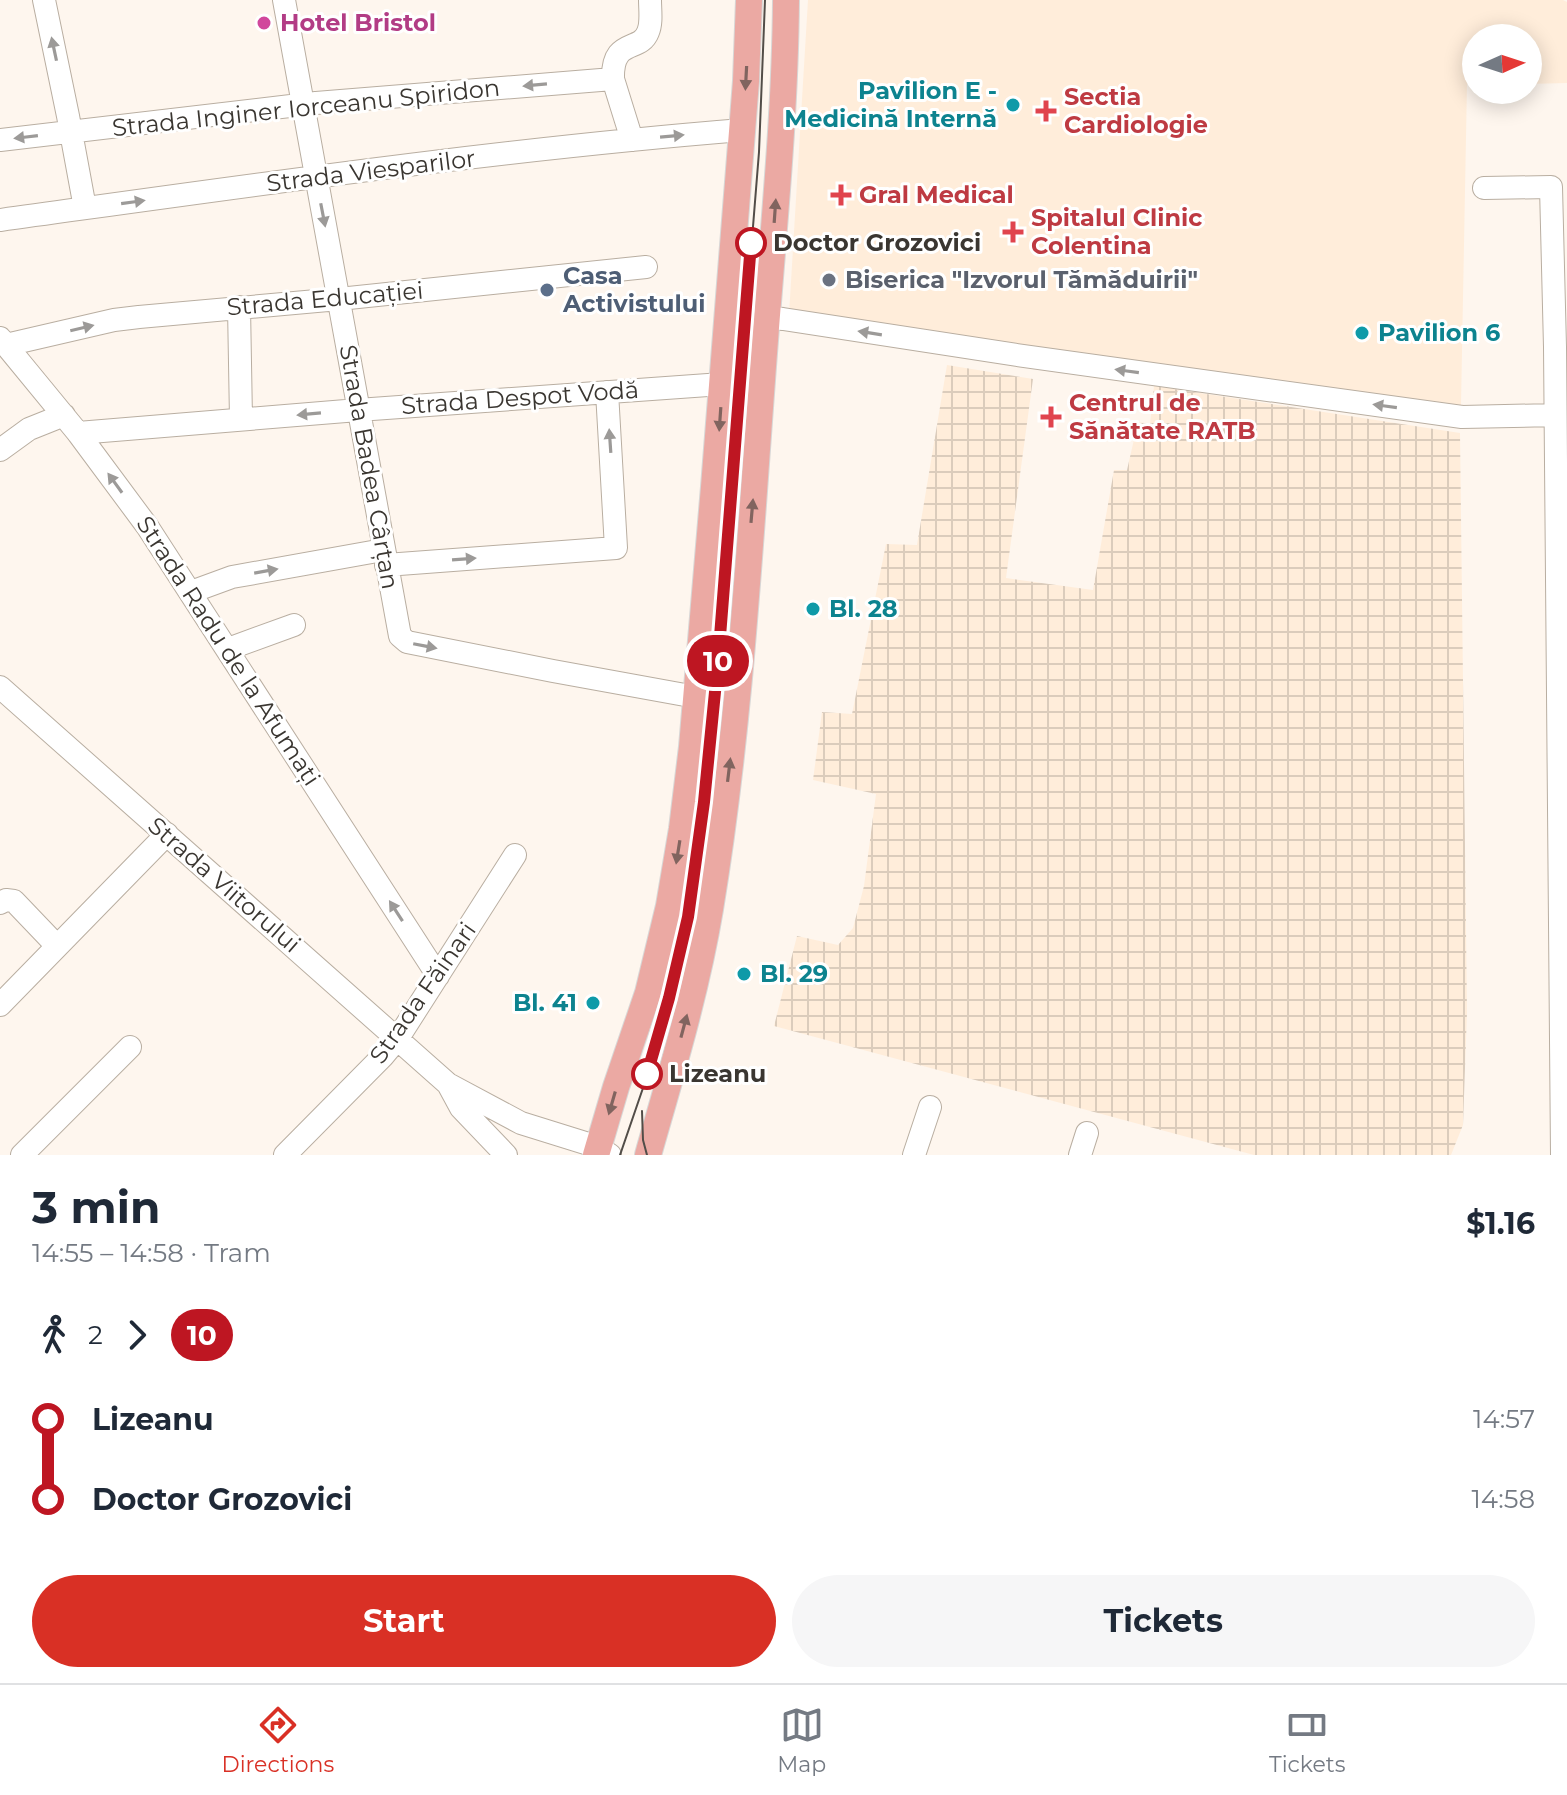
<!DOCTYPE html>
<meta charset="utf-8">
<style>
:root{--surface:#fff;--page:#f6f6f7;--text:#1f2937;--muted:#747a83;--line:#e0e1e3;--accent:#d93025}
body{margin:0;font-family:Montserrat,sans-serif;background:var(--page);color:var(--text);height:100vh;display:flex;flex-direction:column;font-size:30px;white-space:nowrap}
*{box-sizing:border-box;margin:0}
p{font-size:26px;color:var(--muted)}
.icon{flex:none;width:44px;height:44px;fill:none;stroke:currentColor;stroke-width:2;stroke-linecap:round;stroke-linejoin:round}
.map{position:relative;height:1155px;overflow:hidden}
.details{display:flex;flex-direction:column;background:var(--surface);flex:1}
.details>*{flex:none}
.badge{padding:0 16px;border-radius:26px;font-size:28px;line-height:52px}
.needle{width:52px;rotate:87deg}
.buttons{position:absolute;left:1462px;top:24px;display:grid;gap:16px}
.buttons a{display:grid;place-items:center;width:80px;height:80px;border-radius:50%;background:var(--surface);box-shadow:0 4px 20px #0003;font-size:40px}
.map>.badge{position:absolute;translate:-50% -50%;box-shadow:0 0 0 4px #fff}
.legs{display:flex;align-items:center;gap:12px;height:88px;padding:0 32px;font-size:26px}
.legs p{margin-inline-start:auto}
.summary{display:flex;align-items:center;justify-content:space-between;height:136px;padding:0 32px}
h1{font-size:44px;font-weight:700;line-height:60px}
.cta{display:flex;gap:16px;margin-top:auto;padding:16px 32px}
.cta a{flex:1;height:92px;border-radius:48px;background:var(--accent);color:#fff;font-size:32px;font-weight:700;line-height:92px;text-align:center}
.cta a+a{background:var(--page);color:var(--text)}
ul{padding:0 32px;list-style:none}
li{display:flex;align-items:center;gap:28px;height:80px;font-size:30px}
li i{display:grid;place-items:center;width:12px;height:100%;margin:0 10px;background:currentColor}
li i::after{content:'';width:20px;height:20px;margin:-10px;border:6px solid;border-radius:50%;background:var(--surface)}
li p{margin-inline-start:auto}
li:first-child i{background:linear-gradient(#0000 50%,currentColor 0)}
li:last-child i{background:linear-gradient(currentColor 50%,#0000 0)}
.dock{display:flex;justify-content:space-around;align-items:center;height:112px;border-top:2px solid var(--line);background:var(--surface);font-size:22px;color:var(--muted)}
.dock a{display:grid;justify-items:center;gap:4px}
.dock .active{color:var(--accent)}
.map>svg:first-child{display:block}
</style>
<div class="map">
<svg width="1567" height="1155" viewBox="0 0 1567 1155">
<defs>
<pattern id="industrial-grid" width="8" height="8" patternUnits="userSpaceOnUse" patternTransform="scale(2)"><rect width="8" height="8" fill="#ffedda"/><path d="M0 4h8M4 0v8" fill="none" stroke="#dbccbc"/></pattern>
</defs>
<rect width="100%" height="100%" fill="#fef6ee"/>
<path fill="#ffedda" d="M808,0H1563L1567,2V83L1528,84V38H1476V84H1467L1461,405L789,315Z"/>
<path fill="url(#industrial-grid)" d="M947,365L1033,379L1006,578L1093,590L1114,470H1127L1138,422L1150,424L1154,386L1460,433L1467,1012L1463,1125L1451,1155H1254L774,1026L797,936L838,945L853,928L864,886L876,794L813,780L822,712L852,714L886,544L917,545Z"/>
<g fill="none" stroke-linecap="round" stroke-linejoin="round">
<g stroke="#b9aea1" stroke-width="24">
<path id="minor" d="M44,0L68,116L85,208
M284,0L400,636L407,642L553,671L696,697
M0,140L316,103L613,79
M632,140L613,79C612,37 640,53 648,32C652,23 650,10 650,0
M1484,188L1551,187L1555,347L1562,1155
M0,220C247,186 494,150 742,130
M239,307L241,419
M728,314L783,319L1017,355L1462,417L1555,415
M0,338L78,433L147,526L438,976
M6,345L114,320L139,317L339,299L646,267
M78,433L358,410L722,384
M0,450L29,429L64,415
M386,565L616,548L607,392
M191,592L232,577L383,550
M228,649L294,625
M0,687L448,1084L521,1123L598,1147L610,1155
M0,903L6,900L14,901L57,946
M0,1005L167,834
M448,1084L461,1108L506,1155
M22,1155L130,1047
M285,1155L383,1056L398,1038L515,855
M914,1155L930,1107
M1080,1155L1087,1133"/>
</g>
<g stroke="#d8d7d6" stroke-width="28">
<path id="major" d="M596,1155L616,1087L648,993L669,906L682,829L692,747L714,487L746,81L749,0
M648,1155C671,1074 696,993 710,909C739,734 749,556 762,380C771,253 785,127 786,0"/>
</g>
<use href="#minor" stroke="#fff" stroke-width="22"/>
<use href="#major" stroke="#eba9a3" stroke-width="26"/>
<path stroke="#524d48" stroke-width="2" d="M642,1111L643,1140L647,1155
M620,1155L643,1088L680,956L688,917L699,837L718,662L759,152L765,0"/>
</g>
<defs><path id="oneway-solid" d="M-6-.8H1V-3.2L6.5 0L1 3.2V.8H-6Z" transform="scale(2)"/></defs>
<g fill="#9c9a98">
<use href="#oneway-solid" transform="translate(54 49) rotate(-102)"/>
<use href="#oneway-solid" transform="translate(535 85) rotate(175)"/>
<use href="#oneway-solid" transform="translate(672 136) rotate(-5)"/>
<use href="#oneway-solid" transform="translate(26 137) rotate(173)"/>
<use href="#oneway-solid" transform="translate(133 202) rotate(-8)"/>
<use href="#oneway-solid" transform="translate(323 215) rotate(79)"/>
<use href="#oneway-solid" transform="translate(82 328) rotate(-13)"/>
<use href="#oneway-solid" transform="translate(870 333) rotate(-171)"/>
<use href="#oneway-solid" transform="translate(1127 371) rotate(-172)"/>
<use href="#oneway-solid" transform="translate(1385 406) rotate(-172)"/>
<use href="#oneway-solid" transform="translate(309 414) rotate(175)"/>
<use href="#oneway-solid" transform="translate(610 441) rotate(-94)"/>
<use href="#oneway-solid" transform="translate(115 483) rotate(-126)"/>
<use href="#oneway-solid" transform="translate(464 559) rotate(-4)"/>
<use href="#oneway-solid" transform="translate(266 571) rotate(-10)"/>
<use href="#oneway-solid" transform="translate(425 646) rotate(11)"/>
<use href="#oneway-solid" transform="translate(396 911) rotate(-123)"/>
</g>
<g fill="#81645f">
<use href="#oneway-solid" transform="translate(746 78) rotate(93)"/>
<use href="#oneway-solid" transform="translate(775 211) rotate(-86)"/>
<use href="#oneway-solid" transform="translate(720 419) rotate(94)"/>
<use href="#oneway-solid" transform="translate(752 511) rotate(-85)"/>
<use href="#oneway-solid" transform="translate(729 770) rotate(-83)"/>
<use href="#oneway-solid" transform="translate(678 852) rotate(99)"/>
<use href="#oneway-solid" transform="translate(684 1026) rotate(-75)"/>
<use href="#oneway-solid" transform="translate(612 1103) rotate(106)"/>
</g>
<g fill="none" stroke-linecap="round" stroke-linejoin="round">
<g stroke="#fff" stroke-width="18">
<path id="line-1" d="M647,1074L669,998L688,917L704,802L718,662L751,243"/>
</g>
<use href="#line-1" stroke="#be1622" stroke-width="12"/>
</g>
<circle fill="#d1479c" stroke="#fff" stroke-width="3" cx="264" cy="23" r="8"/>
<g fill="#0f9aa8" stroke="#fff" stroke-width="3">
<circle cx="1013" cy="105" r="8"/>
<circle cx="1362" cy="333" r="8"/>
<circle cx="813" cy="609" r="8"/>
<circle cx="744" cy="974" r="8"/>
<circle cx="593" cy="1003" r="8"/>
</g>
<g fill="#e0444e" stroke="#fff" stroke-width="3">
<path d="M1042 99h8v8h8v8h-8v8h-8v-8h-8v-8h8z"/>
<path d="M837 183h8v8h8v8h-8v8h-8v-8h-8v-8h8z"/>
<path d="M1009 220h8v8h8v8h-8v8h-8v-8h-8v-8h8z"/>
<path d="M1047 405h8v8h8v8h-8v8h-8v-8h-8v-8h8z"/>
</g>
<g fill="#fff" stroke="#be1622" stroke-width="4">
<circle cx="751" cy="243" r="14"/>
<circle cx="647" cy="1074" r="14"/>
</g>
<circle fill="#6b7280" stroke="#fff" stroke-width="3" cx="829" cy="280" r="8"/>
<circle fill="#5c6f8a" stroke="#fff" stroke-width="3" cx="547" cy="290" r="8"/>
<g text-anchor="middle" stroke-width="6" stroke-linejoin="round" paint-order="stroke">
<g font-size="24" font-weight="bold" fill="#b23c85" stroke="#fff" text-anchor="start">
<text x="280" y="31">Hotel Bristol</text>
</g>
<g font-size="24" font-weight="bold" fill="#0d838f" stroke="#fff" text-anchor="start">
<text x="997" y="99" text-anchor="end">Pavilion E -<tspan x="997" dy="28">Medicină Internă</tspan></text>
<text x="1378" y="341">Pavilion 6</text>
<text x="829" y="617">Bl. 28</text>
<text x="760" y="982">Bl. 29</text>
<text x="577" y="1011" text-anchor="end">Bl. 41</text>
</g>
<g font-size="24" font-weight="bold" fill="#be3a42" stroke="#fff" text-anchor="start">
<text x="1064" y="105">Sectia<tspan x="1064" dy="28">Cardiologie</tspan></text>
<text x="859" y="203">Gral Medical</text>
<text x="1031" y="226">Spitalul Clinic<tspan x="1031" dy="28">Colentina</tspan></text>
<text x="1069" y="411">Centrul de<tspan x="1069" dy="28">Sănătate RATB</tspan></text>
</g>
<g font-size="24" fill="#3a3631" stroke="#fff">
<text transform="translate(306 108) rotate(-6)" y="8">Strada Inginer Iorceanu Spiridon</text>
<text transform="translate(371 171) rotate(-7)" y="8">Strada Viesparilor</text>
<text transform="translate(325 299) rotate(-5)" y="8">Strada Educației</text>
<text transform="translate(520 398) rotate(-4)" y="8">Strada Despot Vodă</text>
<text transform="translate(369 467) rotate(80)" y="8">Strada Badea Cârțan</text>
<text transform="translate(228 651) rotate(57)" y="8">Strada Radu de la Afumați</text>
<text transform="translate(224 885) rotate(41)" y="8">Strada Viitorului</text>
<text transform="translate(423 993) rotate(-55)" y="8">Strada Făinari</text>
</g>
<g font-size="24" font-weight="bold" fill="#3a3631" stroke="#fff" text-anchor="start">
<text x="773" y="251">Doctor Grozovici</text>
<text x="669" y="1082">Lizeanu</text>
</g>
<g font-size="24" font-weight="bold" fill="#4e5e75" stroke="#fff" text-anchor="start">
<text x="563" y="284">Casa<tspan x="563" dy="28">Activistului</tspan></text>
</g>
<g font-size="24" font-weight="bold" fill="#5b616d" stroke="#fff" text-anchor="start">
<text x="845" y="288">Biserica "Izvorul Tămăduirii"</text>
</g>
</g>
</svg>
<div class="buttons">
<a><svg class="needle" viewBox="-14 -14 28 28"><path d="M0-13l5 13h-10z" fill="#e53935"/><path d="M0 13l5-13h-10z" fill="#747a83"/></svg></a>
</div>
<b class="badge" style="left:718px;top:661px;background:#be1622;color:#fff">10</b>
</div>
<section class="details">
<div class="summary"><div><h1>3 min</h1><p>14:55 – 14:58 · Tram</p></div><b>$1.16</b></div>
<div class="legs"><svg class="icon" aria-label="walk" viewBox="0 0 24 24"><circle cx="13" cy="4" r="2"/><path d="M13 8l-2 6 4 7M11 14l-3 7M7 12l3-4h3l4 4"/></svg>2<svg class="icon" aria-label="forward" viewBox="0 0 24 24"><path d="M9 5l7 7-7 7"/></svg><b class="badge" style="background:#be1622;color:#fff">10</b></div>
<ul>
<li><i style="color:#be1622"></i><b>Lizeanu</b><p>14:57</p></li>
<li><i style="color:#be1622"></i><b>Doctor Grozovici</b><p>14:58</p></li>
</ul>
<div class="cta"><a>Start</a><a>Tickets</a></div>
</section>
<nav class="dock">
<a class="active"><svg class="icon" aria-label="directions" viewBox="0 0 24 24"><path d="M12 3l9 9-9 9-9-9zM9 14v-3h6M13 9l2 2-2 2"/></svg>Directions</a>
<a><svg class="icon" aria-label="map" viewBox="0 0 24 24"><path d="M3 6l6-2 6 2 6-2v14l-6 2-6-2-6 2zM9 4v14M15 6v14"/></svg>Map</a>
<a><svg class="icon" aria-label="tickets" viewBox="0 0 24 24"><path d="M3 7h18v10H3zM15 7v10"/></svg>Tickets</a>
</nav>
